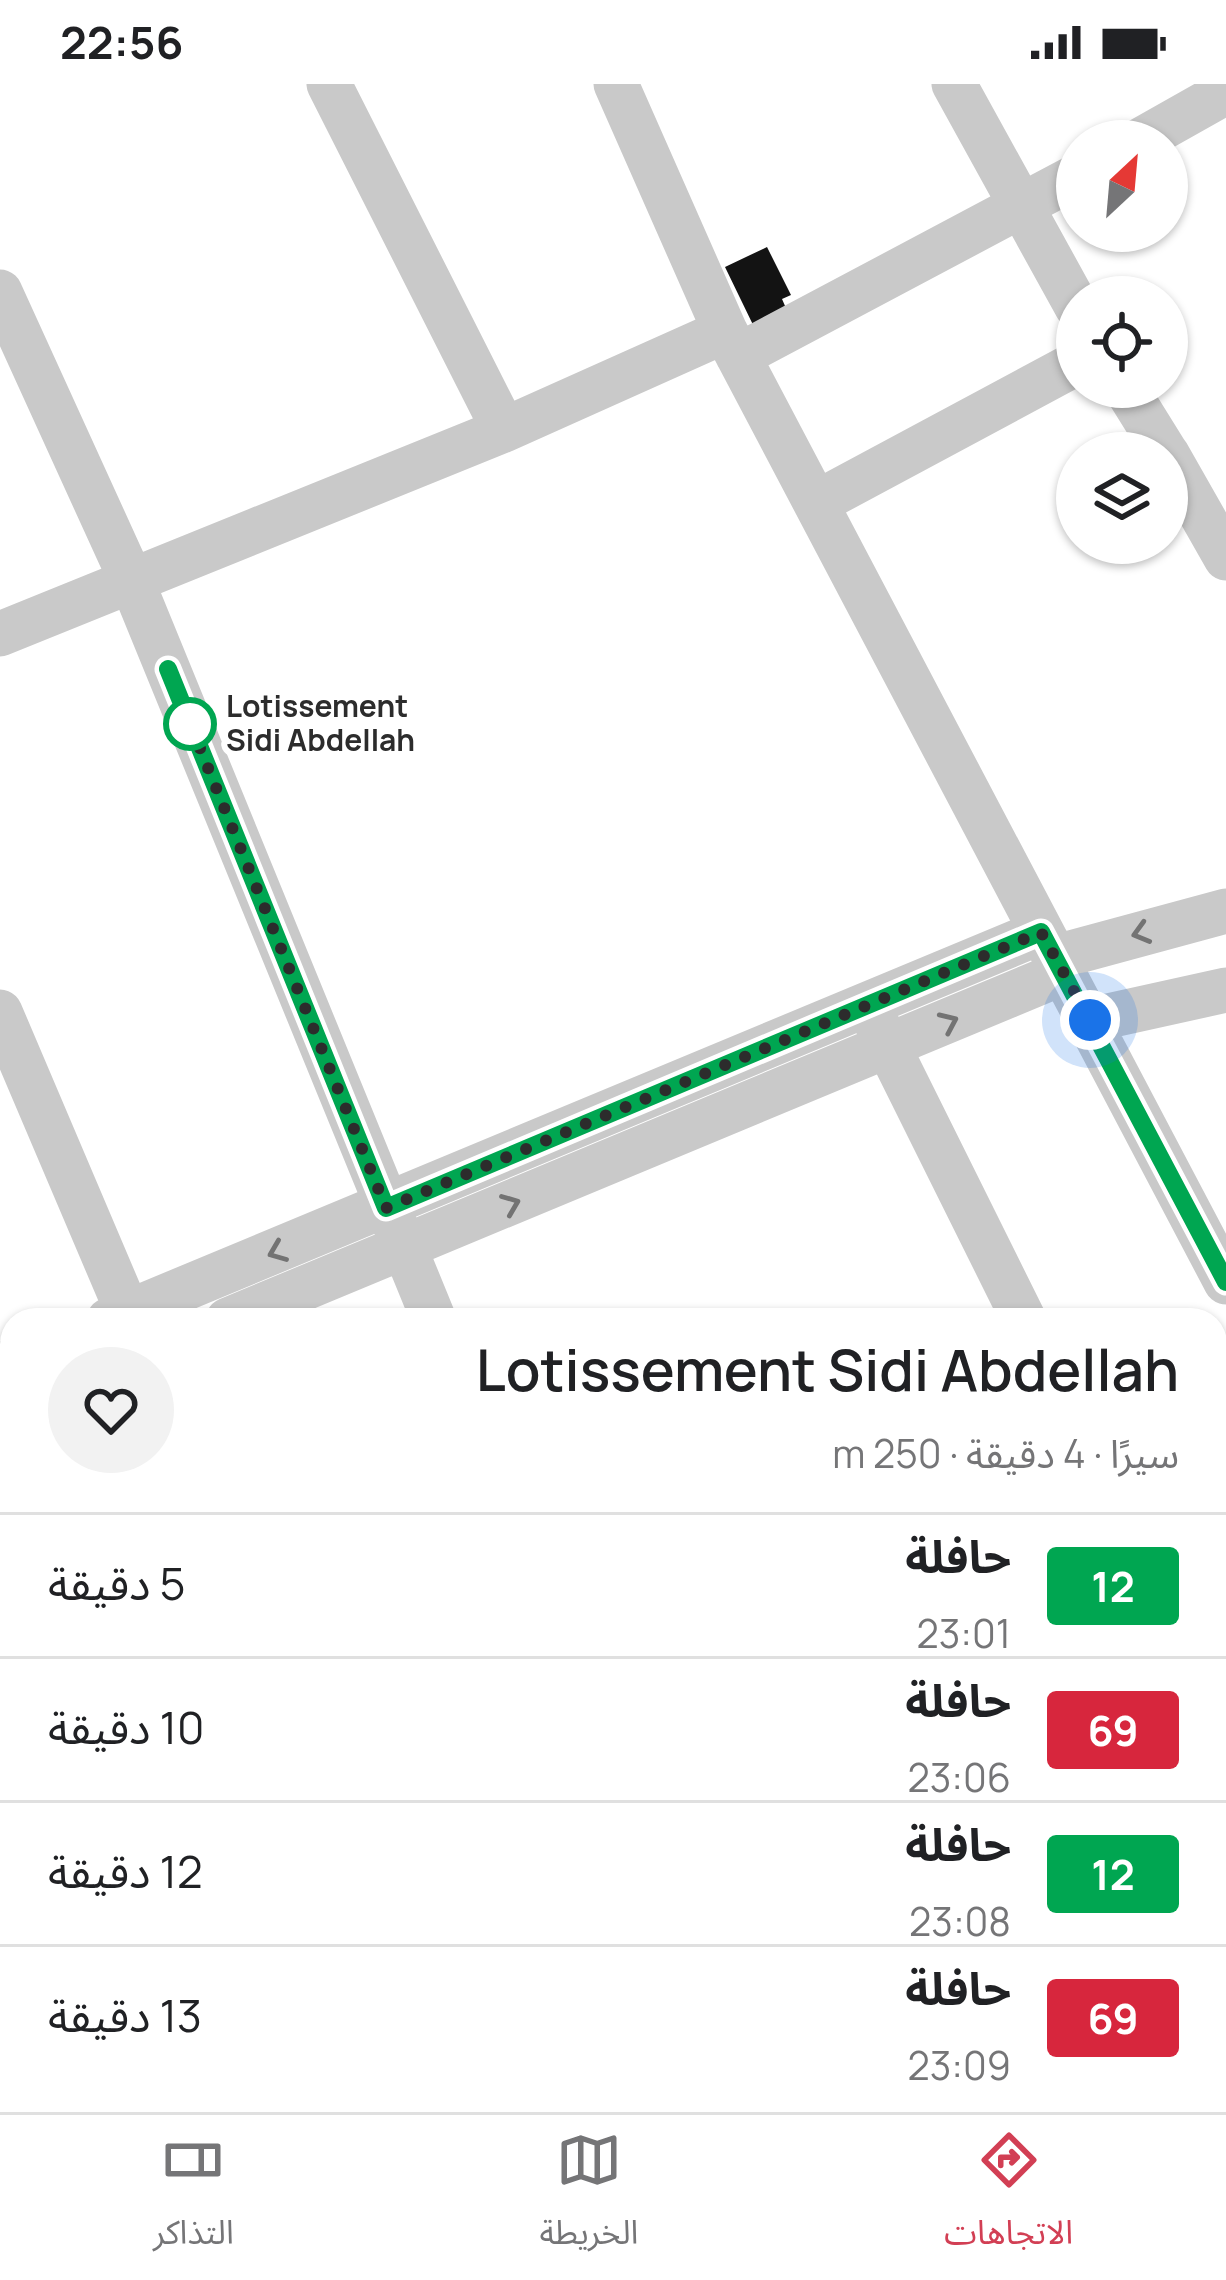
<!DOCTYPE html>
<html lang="ar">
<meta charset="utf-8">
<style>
:root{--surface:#fff;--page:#f2f2f2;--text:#202124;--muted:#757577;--line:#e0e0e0;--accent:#d23f54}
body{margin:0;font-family:Manrope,"Noto Sans Arabic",sans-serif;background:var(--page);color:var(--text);direction:rtl;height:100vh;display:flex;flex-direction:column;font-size:45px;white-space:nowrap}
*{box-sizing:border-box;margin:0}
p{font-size:39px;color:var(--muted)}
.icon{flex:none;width:66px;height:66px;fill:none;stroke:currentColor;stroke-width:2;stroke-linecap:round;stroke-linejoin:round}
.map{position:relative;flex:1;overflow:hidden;direction:ltr}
.details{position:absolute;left:0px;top:1224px;width:1227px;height:804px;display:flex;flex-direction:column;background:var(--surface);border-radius:36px 36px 0 0;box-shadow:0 3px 9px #0004;direction:rtl}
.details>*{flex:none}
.badge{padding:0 24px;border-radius:9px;font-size:42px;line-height:78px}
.needle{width:78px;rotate:26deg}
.controls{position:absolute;left:1056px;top:36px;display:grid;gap:24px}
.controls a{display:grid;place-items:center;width:132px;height:132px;border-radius:50%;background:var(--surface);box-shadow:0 3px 9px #0004;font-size:60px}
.you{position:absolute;width:60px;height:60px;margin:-30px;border:9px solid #fff;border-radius:50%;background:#1a73e8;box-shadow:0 0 0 18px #1a73e833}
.map>.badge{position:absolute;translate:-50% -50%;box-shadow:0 0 0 6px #fff}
.round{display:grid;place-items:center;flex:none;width:126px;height:126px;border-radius:63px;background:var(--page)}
.head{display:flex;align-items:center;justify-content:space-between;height:204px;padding:0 48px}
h1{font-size:57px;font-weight:600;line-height:90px}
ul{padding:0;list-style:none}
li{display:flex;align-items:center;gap:36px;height:144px;padding:0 48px;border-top:3px solid var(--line)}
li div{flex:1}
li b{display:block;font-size:45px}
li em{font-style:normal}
li .badge{min-width:132px;font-weight:700;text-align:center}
.status{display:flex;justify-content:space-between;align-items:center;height:84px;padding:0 60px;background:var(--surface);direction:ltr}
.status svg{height:33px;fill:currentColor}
.tabs{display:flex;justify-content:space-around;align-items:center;height:168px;border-top:3px solid var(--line);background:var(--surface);font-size:33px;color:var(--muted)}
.tabs a{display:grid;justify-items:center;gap:6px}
.tabs .active{color:var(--accent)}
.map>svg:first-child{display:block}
</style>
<div class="status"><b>22:56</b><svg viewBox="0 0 49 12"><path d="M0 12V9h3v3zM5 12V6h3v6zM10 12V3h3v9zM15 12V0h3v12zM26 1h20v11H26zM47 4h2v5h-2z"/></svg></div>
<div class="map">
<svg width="1226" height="2028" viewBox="0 0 1226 2028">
<rect width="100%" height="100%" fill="#fff"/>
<path fill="#131313" d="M767,163L791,211L782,215L789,231L756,247L725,183Z"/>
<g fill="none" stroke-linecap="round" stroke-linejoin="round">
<path stroke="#c9c9c9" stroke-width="45" d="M329,0L504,346
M616,0L725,247L1226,1198
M954,0L1077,223
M1139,57L1226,8
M0,208L133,500L434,1236
M738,272L1077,92
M1125,303L1166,369
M1167,370L1226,474
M818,418L1077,279
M0,550L504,346L725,247
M1056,873L1226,827
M0,928L131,1236
M1090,936L1226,906
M876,938L1024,1236
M109,1236L1041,848
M228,1236L1065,888
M0,1282L12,1277
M0,1327L12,1322
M1215,1572L1226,1567
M1215,1619L1226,1642
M0,1691L12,1720
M1215,1994L1226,1989
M136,2016L141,2028
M467,2016L472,2028
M759,2016L764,2028
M1133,2028L1162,2016"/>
</g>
<defs><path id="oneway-chevron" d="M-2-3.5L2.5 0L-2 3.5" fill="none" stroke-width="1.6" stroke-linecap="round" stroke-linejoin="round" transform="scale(3)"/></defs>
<g stroke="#737373">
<use href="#oneway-chevron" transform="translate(1141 849) rotate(164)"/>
<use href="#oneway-chevron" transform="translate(949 938) rotate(-24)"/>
<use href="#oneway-chevron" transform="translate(511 1120) rotate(-22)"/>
<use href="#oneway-chevron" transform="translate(277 1168) rotate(158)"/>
</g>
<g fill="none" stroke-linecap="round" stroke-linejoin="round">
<g stroke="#fff" stroke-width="27">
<path id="line" d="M168,585L386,1124L1041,848L1226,1198"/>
</g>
<use href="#line" stroke="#00a651" stroke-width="18"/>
<path stroke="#2c2c2c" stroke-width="12" stroke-dasharray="0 21.6" d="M190,640L183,622L386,1124L1041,848L1090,936"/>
</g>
<circle fill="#fff" stroke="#00a651" stroke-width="6" cx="190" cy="640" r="24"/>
<g text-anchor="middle" stroke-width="12" stroke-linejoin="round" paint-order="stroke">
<g font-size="30" font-weight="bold" fill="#2c2c2c" stroke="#fff" text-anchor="start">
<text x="226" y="633">Lotissement<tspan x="226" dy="34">Sidi Abdellah</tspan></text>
</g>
</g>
</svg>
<div class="controls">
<a><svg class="needle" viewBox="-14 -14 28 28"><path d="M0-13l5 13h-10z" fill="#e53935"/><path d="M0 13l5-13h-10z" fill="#757577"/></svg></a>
<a><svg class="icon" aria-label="locate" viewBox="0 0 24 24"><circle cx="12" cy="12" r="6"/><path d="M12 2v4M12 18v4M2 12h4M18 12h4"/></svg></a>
<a><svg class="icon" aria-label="layers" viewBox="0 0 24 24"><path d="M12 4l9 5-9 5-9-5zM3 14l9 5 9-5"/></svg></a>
</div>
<div class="you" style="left:1090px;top:936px"></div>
<section class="details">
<div class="head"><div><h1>Lotissement Sidi Abdellah</h1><p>سيرًا · 4 دقيقة · 250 m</p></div><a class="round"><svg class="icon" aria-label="heart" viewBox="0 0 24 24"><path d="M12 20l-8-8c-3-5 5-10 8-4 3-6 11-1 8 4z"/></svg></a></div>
<ul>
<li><span class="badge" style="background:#00a651;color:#fff">12</span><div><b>حافلة</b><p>23:01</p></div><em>5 دقيقة</em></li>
<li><span class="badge" style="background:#d7263d;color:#fff">69</span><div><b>حافلة</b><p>23:06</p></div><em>10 دقيقة</em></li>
<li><span class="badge" style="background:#00a651;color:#fff">12</span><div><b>حافلة</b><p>23:08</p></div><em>12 دقيقة</em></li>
<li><span class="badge" style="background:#d7263d;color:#fff">69</span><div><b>حافلة</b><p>23:09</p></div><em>13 دقيقة</em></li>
</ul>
</section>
</div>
<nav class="tabs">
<a class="active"><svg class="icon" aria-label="directions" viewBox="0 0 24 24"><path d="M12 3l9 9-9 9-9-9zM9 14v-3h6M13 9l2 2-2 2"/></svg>الاتجاهات</a>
<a><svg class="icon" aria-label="map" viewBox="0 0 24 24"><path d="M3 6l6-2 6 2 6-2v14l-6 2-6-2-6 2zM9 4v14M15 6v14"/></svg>الخريطة</a>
<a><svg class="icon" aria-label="tickets" viewBox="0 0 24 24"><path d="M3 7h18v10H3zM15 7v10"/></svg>التذاكر</a>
</nav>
